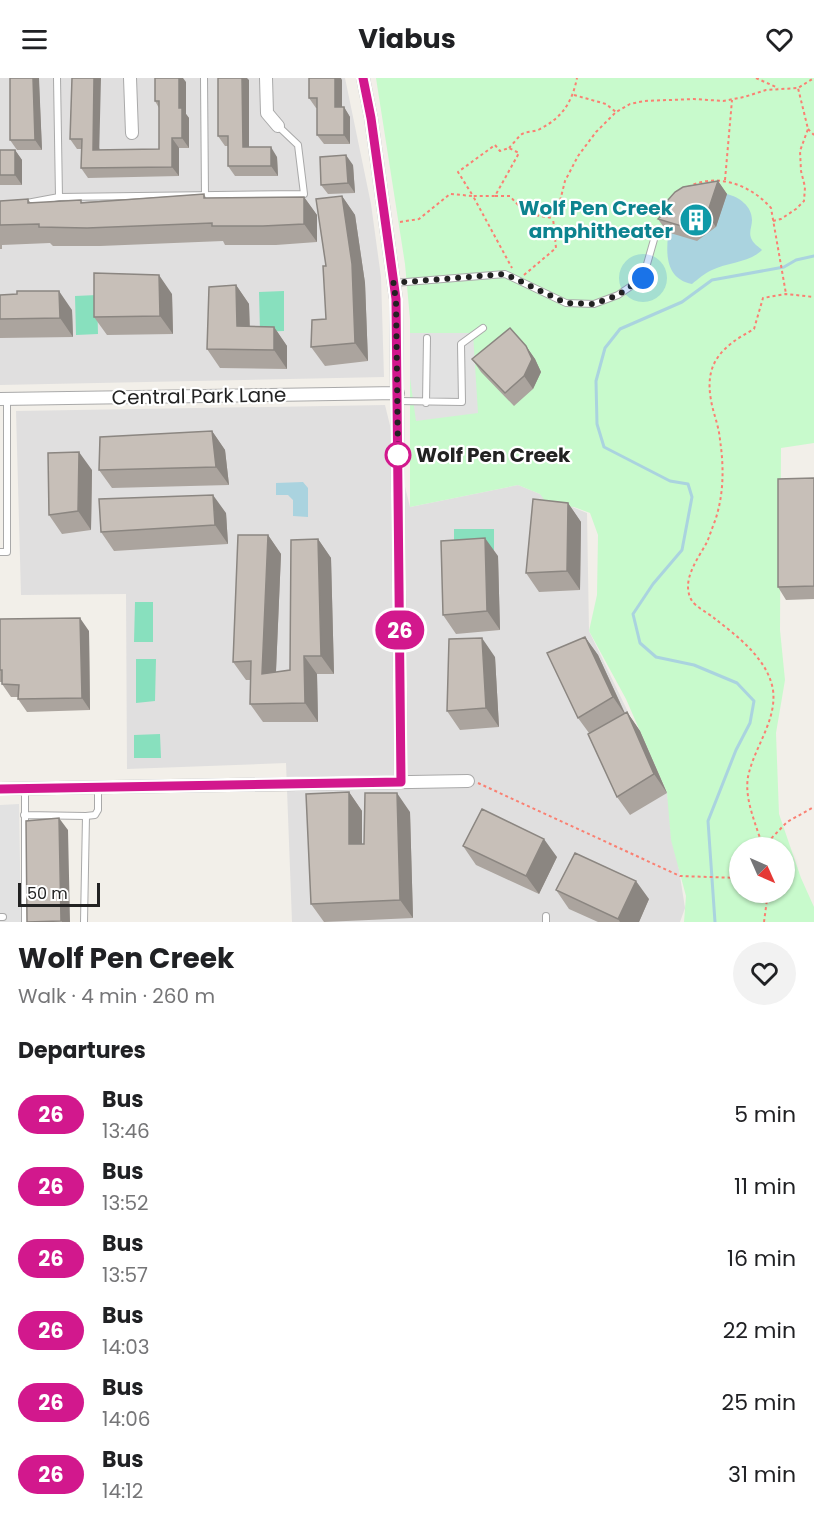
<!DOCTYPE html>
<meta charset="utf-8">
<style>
:root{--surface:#fff;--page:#f2f2f2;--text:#202124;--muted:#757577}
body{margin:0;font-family:Poppins,sans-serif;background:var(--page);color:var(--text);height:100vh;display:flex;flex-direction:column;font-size:22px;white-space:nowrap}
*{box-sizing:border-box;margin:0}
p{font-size:20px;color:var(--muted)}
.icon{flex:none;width:33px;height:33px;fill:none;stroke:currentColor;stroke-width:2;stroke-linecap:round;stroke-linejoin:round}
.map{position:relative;height:844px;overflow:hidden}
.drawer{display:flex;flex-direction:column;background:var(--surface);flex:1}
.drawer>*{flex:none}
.badge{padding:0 12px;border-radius:20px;font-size:21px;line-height:39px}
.needle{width:39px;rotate:135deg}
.fabs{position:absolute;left:729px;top:759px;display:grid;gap:12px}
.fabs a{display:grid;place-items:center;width:66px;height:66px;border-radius:50%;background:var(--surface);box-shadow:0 2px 4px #0004;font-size:30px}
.scale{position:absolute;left:18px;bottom:15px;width:82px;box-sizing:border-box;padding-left:6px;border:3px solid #222;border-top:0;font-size:16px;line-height:21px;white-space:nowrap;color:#222;-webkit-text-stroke:4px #fff;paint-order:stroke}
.you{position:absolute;width:30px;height:30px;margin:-15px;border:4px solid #fff;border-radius:50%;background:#1a73e8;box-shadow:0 0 0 9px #1a73e833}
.map>.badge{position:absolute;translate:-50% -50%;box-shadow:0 0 0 3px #fff}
h2{padding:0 18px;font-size:22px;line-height:54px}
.round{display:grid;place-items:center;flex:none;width:63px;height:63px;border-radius:32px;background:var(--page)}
.head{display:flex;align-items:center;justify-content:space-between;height:102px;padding:0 18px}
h1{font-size:28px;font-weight:700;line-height:45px}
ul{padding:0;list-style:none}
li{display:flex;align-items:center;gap:18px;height:72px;padding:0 18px}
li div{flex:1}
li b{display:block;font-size:22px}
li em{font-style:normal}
li .badge{min-width:66px;font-weight:700;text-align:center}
header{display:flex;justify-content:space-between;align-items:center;height:78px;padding:0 18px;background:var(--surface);font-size:27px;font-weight:700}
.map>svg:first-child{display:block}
</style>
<header><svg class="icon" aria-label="menu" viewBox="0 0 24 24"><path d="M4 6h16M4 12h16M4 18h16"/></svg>Viabus<svg class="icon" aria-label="heart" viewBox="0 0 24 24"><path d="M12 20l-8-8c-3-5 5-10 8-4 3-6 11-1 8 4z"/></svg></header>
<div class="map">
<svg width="814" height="844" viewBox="0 0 814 844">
<rect width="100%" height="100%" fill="#f2efe9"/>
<path fill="#e0dfdf" d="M0,0H345L371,126L381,199L384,299L0,307Z
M385,327L410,429L518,407L587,435L589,553L667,715L685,830L680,844H292L286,685L127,691L126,516L21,517L16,333Z"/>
<path fill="#c8facc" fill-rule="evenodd" d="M376,0H814V365L781,370L780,552L785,602L776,655L779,736L801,800L814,829V844H684L686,818L671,762L667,715L626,621L589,553L597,517L598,457L590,435L574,429L548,427L540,416L518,407L410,429V241L405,186ZM740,770H784V814H740Z"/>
<path fill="#88e0be" d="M284,213V253L260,254L259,214Z
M97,217L98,256L76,257L75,218Z
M454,451H494V472H454Z
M135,524H153V564H134Z
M136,581H156L155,623L136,625Z
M160,656L161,680H134V657Z"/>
<path fill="#e2e2e2" d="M410,255H473L478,335L416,343L410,300Z
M19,726L21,844H0V727Z"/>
<path fill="#aad3df" d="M727,116C739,119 752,128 752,142C752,149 748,155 752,162C754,166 759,169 762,172C749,185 728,184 712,192C705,195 698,201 692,206C662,200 666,169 670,145Z
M303,404L308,410V439L293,438V422L288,417H276V405Z"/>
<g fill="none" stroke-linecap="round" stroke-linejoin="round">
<path stroke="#aad3df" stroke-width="3" d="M715,844L708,743L736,672L750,645L754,623L737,605L694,587L656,579L640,565L633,536L653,506L682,472L692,419L688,406L670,403L604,369L597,346L596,303L605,270L620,251L682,224L712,202L784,189L796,182L814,178"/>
<g stroke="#a9a9a9" stroke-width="8">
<path id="lane" d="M57,0L59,119
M204,0L205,117
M27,125L59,119L304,116L298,67L278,48
M394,205L505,196L566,225L594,226L618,217L643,200L657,151
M398,323L462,324L461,266L483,250
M426,325L427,260
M0,474H7V321
M25,711V844
M24,737L86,738
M0,839H3
M84,844L86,738L95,737L98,732V709
M546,844V838"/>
</g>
<g stroke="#a9a9a9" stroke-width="14">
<path id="street" d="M130,0L132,55
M266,0L267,35L278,48
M363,0L371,40L396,221L401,704
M0,321L398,315
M0,711L468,703"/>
</g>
<path stroke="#fa8072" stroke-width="2" stroke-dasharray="3 3" stroke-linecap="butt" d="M756,0L778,10
M574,17L606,26L616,34
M808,51L814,57
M495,67L500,73L509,70L519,75L495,118H473L458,94Z
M509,70C513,66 518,59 522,56C528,53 535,54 540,51C563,39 572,24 577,0
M725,102L732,22
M688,109C717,94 751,107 771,130L786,216
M495,118H510C524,135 531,137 553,140L559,127L565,103L578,78L596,54L616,34L630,26L644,23L694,21L723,23L744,19L766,12L798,10L814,0
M773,143L781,141L796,131L804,123L805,109L801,93L800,73L808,51L798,10
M400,144L419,141L450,116L473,118L512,190
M524,197L556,170L553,140
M478,705L680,798L740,800
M763,769L787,744L814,729
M763,770C757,748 744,722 748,699C754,669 777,643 773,612C768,581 737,558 714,540C708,535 696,529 692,523C680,503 698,481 707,464C710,457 712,450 715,443C724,416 724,389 720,362C719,348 713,335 711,322C704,284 723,268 754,251L763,220L786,216L814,219
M764,844L768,814"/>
<use href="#lane" stroke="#fff" stroke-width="6"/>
<use href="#street" stroke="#fff" stroke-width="12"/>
</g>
<path fill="#aba49e" d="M72,0L100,72L159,71V30L155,23L186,4V36L189,40V70H179V98L88,100L81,90V71H77L70,61Z
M249,2V69L277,79L278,98H235L228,88V68H225L218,58Z
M342,2V29H344L350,39V66H324L317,57V30H316L309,20Z
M39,7L42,72H17L10,62Z
M0,72H15L22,82V107H0Z
M353,87L355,115L328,116L321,107Z
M718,103L727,116L716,149L697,163L667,154L658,141Z
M204,116L206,120L304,119L317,137V164L276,167H225L223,163L100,168H53L50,165L2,167V171H0V123L28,121L30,124H83Z
M342,118L355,137L365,205L368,283L325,288L311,269L326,241V188Z
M236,207L249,226L250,249H274L287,268V291L220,290L207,271Z
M172,216L173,256L107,257L94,239Z
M0,217L72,232L73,259L0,260Z
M526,268L535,281L541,294L533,311L514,328L481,294L472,281Z
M212,353L225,372L229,407L112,410L99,392Z
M92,392L91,452L62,456L49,437Z
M814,400V521L786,522L778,509Z
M568,425L581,444L580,512L539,514L526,495Z
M226,435L228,466L114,473L101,454Z
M268,457L281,476L276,594L290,592L318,461L331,480L334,596H317L318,644H263L250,626V602H246L233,584Z
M498,478L500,552L456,556L443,537Z
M0,541L89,553L90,632L27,634L18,621V619H11L2,606V604H0Z
M585,559L598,577L625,635L627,634L640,653L667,715L630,737L617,719L589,655L578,640Z
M495,579L499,649L460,652L447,633Z
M349,714L362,733V766H364L410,734L413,840L324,844L311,826Z
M463,768L557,779L539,816L476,787Z
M556,812L649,821L639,844H598L569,831Z"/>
<path fill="#8b8681" d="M33,0H39L42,72L35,62Z
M94,0H101L99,81L93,72Z
M178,0H183L186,4V36L189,40V70L182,60L179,30Z
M242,0H247L249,2V79L243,69Z
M335,0H341L342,2V39L335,29Z
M344,29L350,39V66L344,57Z
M172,60L179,70V98L172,89Z
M271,69L277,79L278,98L271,88Z
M15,72L22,82V107L15,97Z
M346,77L353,87L355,115L348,105Z
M718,103L727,116L716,149L707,136Z
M342,118L355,137L365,205L368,283L355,265Z
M304,119L317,137V164L304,146Z
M159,197L172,216L173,256L160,238Z
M236,207L249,226L250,267L237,248Z
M59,213L72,232L73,259L60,240Z
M274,249L287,268V291L274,272Z
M526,268L535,281L541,294L533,311L524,298Z
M212,353L225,372L229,407L216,389Z
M79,374L92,392L91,452L78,433Z
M213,417L226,435L228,466L215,447Z
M568,425L581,444L580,512L567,493Z
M268,457L281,476L275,615L262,596Z
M485,460L498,478L500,552L487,533Z
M318,461L331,480L334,596L321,578Z
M80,540L89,553L90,632L82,620Z
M585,559L598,577L626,638L613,619Z
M482,560L495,579L499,649L486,630Z
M304,578L317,596L318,644L305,625Z
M627,634L640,653L667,715L654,696Z
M349,714L362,733V785L349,766Z
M397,715L410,734L413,840L400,822Z
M59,740L68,752L70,844H62L61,843Z
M544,761L557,779L539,816L526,798Z
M636,803L649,821L639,844H620L618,841Z"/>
<path fill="#c7bfb8" stroke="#8b8681" stroke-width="1.5" d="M10,0H33L35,62H10Z
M72,0H94L93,72L159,71V23H155V0H179V30H182V60H172V89L81,90L82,61H70Z
M218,0H242L243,69H271V88H228V58H218Z
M309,0H335V29H344V57H317V20H309Z
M0,72H15V97H0Z
M346,77L348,105L321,107L320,79Z
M718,103L707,136L688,150L658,141L664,135L667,123L675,114L683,109Z
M204,116V120L304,119V146L263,148H212V145L87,150L39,149V146L0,147V123L28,121V125L81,122V125Z
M342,118L352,186L355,265L311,269L312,242L326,241L323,188H326L316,121Z
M94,195L159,197L160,238L94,239Z
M236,207L237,248L274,249V272L207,271L209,209Z
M17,213H59L60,240L0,241V217L17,216Z
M510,250L526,268L532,281L524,298L505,315L472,281Z
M212,353L216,389L99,392L100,359Z
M79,374L78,433L49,437L48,375Z
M814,400V508L778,509V401Z
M213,417L215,447L101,454L99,421Z
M533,421L568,425L567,493L526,495Z
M238,457H268L262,596L290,592L291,462L318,461L321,578H304L305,625L250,626L251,583L233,584Z
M485,460L487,533L443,537L441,463Z
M80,540L82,620L18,621L19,607L2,606V592H0V541Z
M585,559L613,619L578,640L547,575Z
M482,560L486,630L447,633L449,561Z
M627,634L654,696L617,719L588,656Z
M349,714V766H364L365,715H397L400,822L311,826L306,716Z
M482,731L544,761L526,798L463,768Z
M59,740L61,843L27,844L26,743Z
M575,775L636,803L618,841L556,812Z"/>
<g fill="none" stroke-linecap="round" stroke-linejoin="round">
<g stroke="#fff" stroke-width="14">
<path id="line" d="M0,711L401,704L396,221L371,40L363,0"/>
</g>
<use href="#line" stroke="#d2188d" stroke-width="9"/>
<path stroke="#222" stroke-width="6" stroke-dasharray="0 10.8" d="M398,377L396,221L393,205L505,196L566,225L594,226L618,217L643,200"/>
</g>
<defs>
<g id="building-disc" transform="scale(1.725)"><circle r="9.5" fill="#0f9aa8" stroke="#fff"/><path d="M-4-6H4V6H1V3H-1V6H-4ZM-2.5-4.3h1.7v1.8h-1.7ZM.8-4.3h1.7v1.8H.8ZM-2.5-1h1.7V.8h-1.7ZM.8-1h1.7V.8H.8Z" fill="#fff"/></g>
</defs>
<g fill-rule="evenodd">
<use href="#building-disc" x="696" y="142"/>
</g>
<circle fill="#fff" stroke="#d2188d" stroke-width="3" cx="398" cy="377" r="12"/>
<g text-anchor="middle" stroke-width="4.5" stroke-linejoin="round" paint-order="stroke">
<g font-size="20" font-weight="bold" fill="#0d838f" stroke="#fff" text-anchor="end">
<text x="673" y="137">Wolf Pen Creek<tspan x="673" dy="23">amphitheater</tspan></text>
</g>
<g font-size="20" fill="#222" stroke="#fff">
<text transform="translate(199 318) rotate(-1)" y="7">Central Park Lane</text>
</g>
<g font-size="20" font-weight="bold" fill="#222" stroke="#fff" text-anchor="start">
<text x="416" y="384">Wolf Pen Creek</text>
</g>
</g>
</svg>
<div class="fabs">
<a><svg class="needle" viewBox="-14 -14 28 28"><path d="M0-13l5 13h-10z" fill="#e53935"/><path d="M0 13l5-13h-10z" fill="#757577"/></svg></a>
</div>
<div class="scale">50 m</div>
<div class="you" style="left:643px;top:200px"></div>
<b class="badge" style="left:400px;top:552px;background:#d2188d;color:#fff">26</b>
</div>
<section class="drawer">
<div class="head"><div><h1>Wolf Pen Creek</h1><p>Walk · 4 min · 260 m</p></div><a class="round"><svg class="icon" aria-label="heart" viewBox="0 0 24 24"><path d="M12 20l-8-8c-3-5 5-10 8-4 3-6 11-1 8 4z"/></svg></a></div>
<h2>Departures</h2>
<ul>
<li><span class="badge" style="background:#d2188d;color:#fff">26</span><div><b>Bus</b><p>13:46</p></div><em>5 min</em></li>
<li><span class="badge" style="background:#d2188d;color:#fff">26</span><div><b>Bus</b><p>13:52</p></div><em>11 min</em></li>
<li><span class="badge" style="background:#d2188d;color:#fff">26</span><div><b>Bus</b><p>13:57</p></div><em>16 min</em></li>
<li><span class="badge" style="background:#d2188d;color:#fff">26</span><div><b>Bus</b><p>14:03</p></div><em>22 min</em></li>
<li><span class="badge" style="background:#d2188d;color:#fff">26</span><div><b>Bus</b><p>14:06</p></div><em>25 min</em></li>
<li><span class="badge" style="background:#d2188d;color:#fff">26</span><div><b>Bus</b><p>14:12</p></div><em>31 min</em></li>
</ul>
</section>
